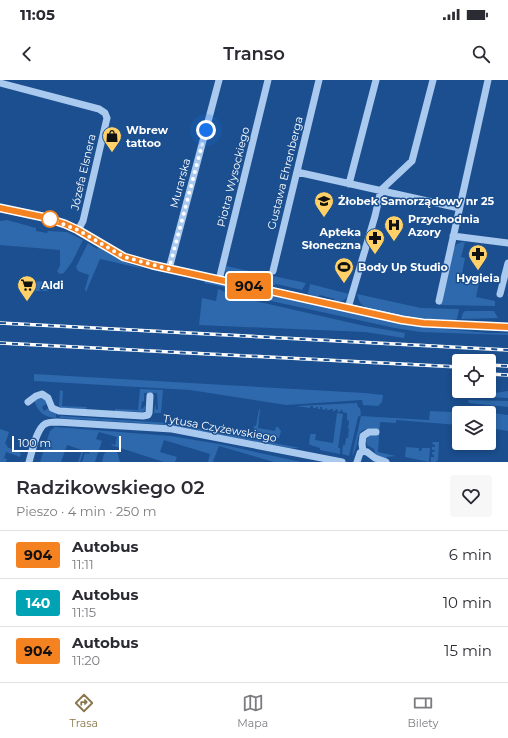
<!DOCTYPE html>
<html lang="pl">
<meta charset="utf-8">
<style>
:root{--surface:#fff;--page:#f7f7f7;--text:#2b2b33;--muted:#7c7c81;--line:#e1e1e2;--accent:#8a764a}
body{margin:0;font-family:Montserrat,sans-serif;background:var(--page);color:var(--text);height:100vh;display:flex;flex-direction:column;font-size:15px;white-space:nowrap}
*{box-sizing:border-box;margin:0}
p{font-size:13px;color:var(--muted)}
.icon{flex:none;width:22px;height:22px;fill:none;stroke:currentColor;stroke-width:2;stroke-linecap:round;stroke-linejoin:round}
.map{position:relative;height:382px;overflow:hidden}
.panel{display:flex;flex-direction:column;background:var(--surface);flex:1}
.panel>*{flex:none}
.badge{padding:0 8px;border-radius:3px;font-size:14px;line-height:26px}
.fabs{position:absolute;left:452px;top:274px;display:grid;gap:8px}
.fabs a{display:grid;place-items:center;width:44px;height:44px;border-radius:4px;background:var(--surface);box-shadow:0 2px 6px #0003;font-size:20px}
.scale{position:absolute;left:12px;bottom:10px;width:109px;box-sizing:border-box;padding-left:4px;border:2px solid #fff;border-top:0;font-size:11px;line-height:14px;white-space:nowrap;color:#fff;-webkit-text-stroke:3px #1b4f8f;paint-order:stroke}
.you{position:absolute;width:20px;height:20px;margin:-10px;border:3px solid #fff;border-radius:50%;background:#1a73e8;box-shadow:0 0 0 6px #1a73e833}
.map>.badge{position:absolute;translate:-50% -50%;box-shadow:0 0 0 2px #fff}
.round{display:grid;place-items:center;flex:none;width:42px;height:42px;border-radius:4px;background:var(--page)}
.overview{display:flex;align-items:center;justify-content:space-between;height:68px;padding:0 16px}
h1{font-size:19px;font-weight:600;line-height:30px}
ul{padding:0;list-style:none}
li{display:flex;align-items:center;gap:12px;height:48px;padding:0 16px;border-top:1px solid var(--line)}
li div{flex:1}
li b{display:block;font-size:15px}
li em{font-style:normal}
li .badge{min-width:44px;font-weight:700;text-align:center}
.status{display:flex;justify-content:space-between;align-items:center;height:28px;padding:0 20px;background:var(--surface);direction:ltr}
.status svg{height:11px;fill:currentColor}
header{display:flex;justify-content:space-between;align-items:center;height:52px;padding:0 16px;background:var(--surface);font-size:18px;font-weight:600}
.tabs{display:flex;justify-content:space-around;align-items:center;height:56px;border-top:1px solid var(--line);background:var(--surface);font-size:11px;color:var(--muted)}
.tabs a{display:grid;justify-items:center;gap:2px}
.tabs .current{color:var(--accent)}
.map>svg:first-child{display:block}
</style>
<div class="status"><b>11:05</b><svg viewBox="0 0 49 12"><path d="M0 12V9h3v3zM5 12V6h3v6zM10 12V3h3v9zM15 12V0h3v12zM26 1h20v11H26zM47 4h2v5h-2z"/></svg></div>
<header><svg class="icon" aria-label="back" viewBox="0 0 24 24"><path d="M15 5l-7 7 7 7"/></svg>Transo<svg class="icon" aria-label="search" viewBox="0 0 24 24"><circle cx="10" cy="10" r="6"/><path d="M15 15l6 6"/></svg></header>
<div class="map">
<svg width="508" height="382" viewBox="0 0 508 382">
<rect width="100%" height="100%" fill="#1b4f8f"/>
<path fill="#2e69ad" d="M7,140L36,148V151L47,153L48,151L67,152L83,160L72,182L64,193L60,194L57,191L60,186V170L0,165V141Z
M462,162H465L461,177L465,178L461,198L479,203L476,217L495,221V226L438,225L454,168L457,164Z
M88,163L97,169L98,167L120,180L144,189L100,179L86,212L85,209L89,195L78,191L76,187Z
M226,186L306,203L302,210L276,204L271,207L227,196L225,190Z
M33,201L49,202L48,211H32Z
M205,201L415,246L488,253H508V255L420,252L395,248L239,214L224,207L204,203Z
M310,204L349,214C346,220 342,222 335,221V219L320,215L318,217L308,214Z
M218,209L238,217L365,246L405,253L404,258L365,252L199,245L202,218L216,221Z
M357,214L421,228L459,229L457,239L455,240L412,238L367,228C360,225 359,221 357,214Z
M465,231H494L498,238L461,239L463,233Z
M34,294L365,313L383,315L382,322L378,326L363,325L362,320L286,325L190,310L34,301Z
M140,309L163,310L161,333H154L155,323L156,329L158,330L157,313H144V321L142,322L141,329L143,328L145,325V330L143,332L115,331V329L138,330Z
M60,310L63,311L62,326L87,327L86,329L59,328Z
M508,311V318L483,317L488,314Z
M40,317L45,319L47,323L42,327L44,331L49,328L56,332V338C45,337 39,333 35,323V321Z
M468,320L508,321V327L469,323Z
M357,323L358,327L360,328L361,335L358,337L349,376L342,374L343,365H345L346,358H348L349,349L348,348L349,341L347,340V333L342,332L343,330H341L340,332H338V330L336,329L335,331H333V329H330V330H327V328H326L325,330L322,329V327H320V329H318V327H316V328H313V326H311L310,328L296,326Z
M259,329H260L258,348L275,351L276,347H278L281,351L279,358L253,353L254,346H256Z
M469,330L508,335V351L489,348V333H459V345L396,340V343L380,342L378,372L396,376L387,377L386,379L376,376L374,369L367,365L366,360L370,355H376L377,349C351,345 362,363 352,376L361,336L429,340L430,331L451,332Z
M337,333L343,334L338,368H340V374L320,370V368L310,365L309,363L310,355L311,354H316L315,360L333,363Z
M60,336L169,343L300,368H290L169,345L60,338Z
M55,347L171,356L219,364L301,382H274L219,366L213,381L214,382H208L210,374L164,360L160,372L177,377L175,382H164L111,365L112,364L115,365L117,357L99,352L96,359L102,361L95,382H82L85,373L89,374L90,373L84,370L80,382H78L82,370L67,365L61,382H40L50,351Z
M0,349L9,352L5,364L7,365V367L21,373L20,377L6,372L4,378L7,379L6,382H0Z
M433,362H439L438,380L436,382H431V377H434V375L432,374V372H434L435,370H432V367H435V365L432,364Z
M406,367L419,368V371H421L422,368H430L429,382L405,377Z
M107,371C120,369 117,374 120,382H102L104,374Z"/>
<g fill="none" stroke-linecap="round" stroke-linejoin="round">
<path stroke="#a9c9ee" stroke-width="7" d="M0,3L99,29L105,33L107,38L83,141L78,150
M297,92L459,128
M349,104L376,0
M0,128L43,137L65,144L78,150L124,177L152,185L402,239L423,243L508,247
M453,156L508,163
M169,189L219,0
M273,191L319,0
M219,200L268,0
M500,214L508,183
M439,221L488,0
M348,228L375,136L381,110L412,81L433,0
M28,322L36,316L42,314L48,318L52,328L59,331L143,336L148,335L149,333L150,316
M363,371L362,364L363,356L369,352H376
M29,382C32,373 36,349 45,344C48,342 53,342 57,342L172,349L342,382
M357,382L360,373L363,371L367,372L375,378L386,382"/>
<g stroke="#fff" stroke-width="3.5">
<path id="rail" d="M0,243L508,270
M0,263L459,287
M489,285L508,286
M489,294L508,295"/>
</g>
<use href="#rail" stroke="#1b4f8f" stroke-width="2" stroke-dasharray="6" stroke-linecap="butt"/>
</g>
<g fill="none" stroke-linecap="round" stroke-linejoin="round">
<g stroke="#fff" stroke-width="9">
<path id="line" d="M0,128L43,137L65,144L78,150L124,177L152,185L402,240L423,243L508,247"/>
</g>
<use href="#line" stroke="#f58220" stroke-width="6"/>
<path stroke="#fff" stroke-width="4" stroke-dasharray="0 7.2" d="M50,139L78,150L124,177L169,189L206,50"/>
</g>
<defs>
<g id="shop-pin" transform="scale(1)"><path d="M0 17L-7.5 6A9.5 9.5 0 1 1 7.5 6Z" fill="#ffd166" stroke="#1b4f8f"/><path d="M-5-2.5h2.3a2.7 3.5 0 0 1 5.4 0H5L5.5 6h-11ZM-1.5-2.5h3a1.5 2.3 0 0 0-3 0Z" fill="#111"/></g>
<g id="school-pin" transform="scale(1)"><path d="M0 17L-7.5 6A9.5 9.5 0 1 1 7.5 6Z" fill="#ffd166" stroke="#1b4f8f"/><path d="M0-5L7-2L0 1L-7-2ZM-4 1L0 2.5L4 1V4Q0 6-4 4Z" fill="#111"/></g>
<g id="hospital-pin" transform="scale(1)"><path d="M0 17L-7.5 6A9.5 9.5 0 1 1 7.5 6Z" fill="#ffd166" stroke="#1b4f8f"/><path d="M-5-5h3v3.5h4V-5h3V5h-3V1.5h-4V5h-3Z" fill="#111"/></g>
<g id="pharmacy-pin" transform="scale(1)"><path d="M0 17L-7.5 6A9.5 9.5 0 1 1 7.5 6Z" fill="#ffd166" stroke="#1b4f8f"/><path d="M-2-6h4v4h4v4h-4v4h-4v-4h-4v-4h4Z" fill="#111"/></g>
<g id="stadium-pin" transform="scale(1)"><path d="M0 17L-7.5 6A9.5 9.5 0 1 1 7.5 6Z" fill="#ffd166" stroke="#1b4f8f"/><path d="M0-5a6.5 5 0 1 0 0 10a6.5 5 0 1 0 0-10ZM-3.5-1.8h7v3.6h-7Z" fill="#111"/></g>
<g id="supermarket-pin" transform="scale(1)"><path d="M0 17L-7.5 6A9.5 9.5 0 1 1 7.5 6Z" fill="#ffd166" stroke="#1b4f8f"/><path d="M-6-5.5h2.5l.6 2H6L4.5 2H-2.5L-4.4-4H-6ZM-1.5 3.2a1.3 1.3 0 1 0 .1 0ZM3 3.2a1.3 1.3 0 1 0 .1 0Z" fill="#111"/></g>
</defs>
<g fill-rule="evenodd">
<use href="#shop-pin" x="112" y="56"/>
<use href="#school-pin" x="324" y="121"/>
<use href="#hospital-pin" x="394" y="145"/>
<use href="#pharmacy-pin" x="375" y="158"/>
<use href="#pharmacy-pin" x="478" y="174"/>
<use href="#stadium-pin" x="344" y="187"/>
<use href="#supermarket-pin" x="27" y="205"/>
</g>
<circle fill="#fff" stroke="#f58220" stroke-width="2" cx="50" cy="139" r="8"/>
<g text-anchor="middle" stroke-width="3" stroke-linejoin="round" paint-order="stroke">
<g font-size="11" font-weight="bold" fill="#fff" stroke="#1b4f8f" text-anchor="start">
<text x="126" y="54">Wbrew<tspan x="126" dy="13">tattoo</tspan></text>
<text x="338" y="125">Żłobek Samorządowy nr 25</text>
<text x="408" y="143">Przychodnia<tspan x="408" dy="13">Azory</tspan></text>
<text x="361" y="156" text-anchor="end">Apteka<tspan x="361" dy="13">Słoneczna</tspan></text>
<text x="358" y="191">Body Up Studio</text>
<text x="478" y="202" text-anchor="middle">Hygieia</text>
<text x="41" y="209">Aldi</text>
</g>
<g font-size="11" fill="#fff" stroke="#1b4f8f">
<text transform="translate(83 92) rotate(-77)" y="4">Józefa Elsnera</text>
<text transform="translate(285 93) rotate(-76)" y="4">Gustawa Ehrenberga</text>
<text transform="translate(233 97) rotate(-76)" y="4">Piotra Wysockiego</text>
<text transform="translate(180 103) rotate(-75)" y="4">Murarska</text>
<text transform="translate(220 348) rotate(10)" y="4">Tytusa Czyżewskiego</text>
</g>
</g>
</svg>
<div class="fabs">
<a><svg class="icon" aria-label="locate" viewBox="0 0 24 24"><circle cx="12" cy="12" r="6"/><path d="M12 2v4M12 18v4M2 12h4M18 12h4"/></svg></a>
<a><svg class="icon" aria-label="layers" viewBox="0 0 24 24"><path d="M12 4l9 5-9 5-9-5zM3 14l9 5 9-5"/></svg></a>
</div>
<div class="scale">100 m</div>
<div class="you" style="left:206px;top:50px"></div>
<b class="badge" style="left:249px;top:206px;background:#f58220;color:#111">904</b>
</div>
<section class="panel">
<div class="overview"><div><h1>Radzikowskiego 02</h1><p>Pieszo · 4 min · 250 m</p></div><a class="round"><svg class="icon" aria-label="heart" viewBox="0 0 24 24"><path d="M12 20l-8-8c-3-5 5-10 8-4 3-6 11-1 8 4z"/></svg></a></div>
<ul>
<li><span class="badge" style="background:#f58220;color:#111">904</span><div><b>Autobus</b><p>11:11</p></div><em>6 min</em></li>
<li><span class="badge" style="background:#00a3b4;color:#fff">140</span><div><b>Autobus</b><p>11:15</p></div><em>10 min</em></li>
<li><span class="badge" style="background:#f58220;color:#111">904</span><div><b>Autobus</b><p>11:20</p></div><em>15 min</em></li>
</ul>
</section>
<nav class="tabs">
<a class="current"><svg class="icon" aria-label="directions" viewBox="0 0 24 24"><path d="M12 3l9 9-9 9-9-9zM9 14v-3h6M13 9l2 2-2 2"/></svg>Trasa</a>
<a><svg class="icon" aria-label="map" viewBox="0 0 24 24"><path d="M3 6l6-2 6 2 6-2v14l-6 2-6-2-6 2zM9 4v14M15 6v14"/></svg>Mapa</a>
<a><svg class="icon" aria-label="tickets" viewBox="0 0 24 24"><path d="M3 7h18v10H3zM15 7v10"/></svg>Bilety</a>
</nav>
